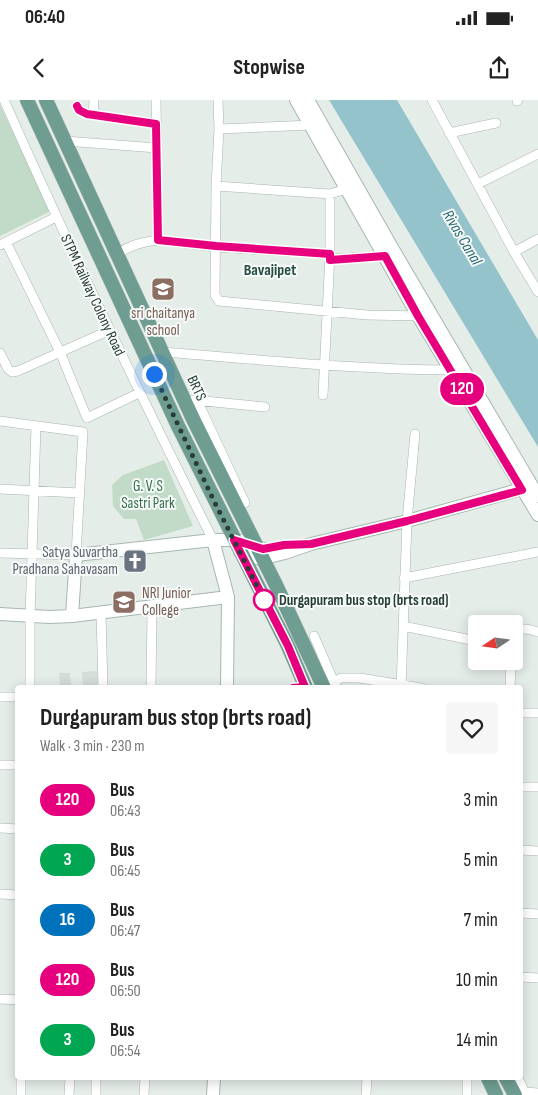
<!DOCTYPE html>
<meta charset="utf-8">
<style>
:root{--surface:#fff;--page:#f6f6f6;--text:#222;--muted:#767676}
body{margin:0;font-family:"Sofia Sans Condensed",sans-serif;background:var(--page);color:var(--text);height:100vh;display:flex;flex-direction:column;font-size:19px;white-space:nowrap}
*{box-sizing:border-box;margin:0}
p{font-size:16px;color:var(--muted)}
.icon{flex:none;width:28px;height:28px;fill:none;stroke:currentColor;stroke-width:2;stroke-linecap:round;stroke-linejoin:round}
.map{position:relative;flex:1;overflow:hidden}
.panel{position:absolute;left:15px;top:585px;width:508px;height:395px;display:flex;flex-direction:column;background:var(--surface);border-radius:5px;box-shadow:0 2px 12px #0003}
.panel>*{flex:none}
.badge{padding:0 10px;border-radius:16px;font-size:18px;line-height:32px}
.needle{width:32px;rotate:257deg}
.tools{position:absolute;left:468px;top:515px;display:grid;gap:10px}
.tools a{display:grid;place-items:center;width:55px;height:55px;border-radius:5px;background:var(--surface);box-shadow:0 2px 12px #0003;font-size:25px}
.you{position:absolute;width:25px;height:25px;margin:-12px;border:4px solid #fff;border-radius:50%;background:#1a73e8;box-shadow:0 0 0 8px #1a73e833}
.map>.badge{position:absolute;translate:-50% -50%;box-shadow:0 0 0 2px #fff}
.round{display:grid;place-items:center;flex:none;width:52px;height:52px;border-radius:5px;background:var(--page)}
.headline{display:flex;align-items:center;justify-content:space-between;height:85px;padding:0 25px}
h1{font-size:24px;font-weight:700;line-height:38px}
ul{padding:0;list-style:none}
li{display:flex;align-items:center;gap:15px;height:60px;padding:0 25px}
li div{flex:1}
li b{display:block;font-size:19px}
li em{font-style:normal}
li .badge{min-width:55px;font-weight:700;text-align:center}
.status{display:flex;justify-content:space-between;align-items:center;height:35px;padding:0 25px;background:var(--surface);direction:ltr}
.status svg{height:14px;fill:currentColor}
header{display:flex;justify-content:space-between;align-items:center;height:65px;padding:0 25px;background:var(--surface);font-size:22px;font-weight:700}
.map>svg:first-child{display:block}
</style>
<div class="status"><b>06:40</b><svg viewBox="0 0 49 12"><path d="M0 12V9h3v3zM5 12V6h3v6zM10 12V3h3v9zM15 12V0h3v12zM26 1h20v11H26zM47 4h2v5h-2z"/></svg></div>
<header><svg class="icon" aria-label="back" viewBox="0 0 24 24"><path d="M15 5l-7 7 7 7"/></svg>Stopwise<svg class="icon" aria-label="share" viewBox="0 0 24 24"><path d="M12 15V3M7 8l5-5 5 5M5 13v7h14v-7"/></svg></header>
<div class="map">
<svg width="538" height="995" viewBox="0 0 538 995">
<rect width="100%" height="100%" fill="#e5ede9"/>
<path fill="#d4ddd8" d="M97,571L98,587H60L59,573H70L71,587L83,586L82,572Z"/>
<path fill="#c1dbc8" d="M0,5L51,111L0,136Z
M164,360L193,426L144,440L136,419H124L113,406L112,385L123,375Z"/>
<path fill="#94c3cb" d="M329,0H397L538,240V347Z"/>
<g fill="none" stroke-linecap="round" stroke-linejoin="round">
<g stroke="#a8b5b0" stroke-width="10">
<path id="street" d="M4,0C70,149 140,295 213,440
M218,0L219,29L216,86L215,195L219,201L367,215L422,216
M432,0L514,152L538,192
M517,1L518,0
M77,6L79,10L87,14L156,24
M93,15L94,0
M219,29L311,25
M449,33L496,23
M65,41L157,48
M478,84L538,54
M216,86L330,94L346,89
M158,140L216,147L330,154
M6,142L60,252L87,318L139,293
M0,145L56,117
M514,152L538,139
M117,154C131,145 142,142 158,140L156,0
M330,159L385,156
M162,252C258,259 354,270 450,270
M0,253L8,269L12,272L18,271L110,230
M323,295L330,154V94
M194,300L265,307
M197,300L245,403
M0,321L83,332L76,455L0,453
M0,389L79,393
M404,478L538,452
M101,513L103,588
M403,526L476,541
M314,536L336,587
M514,539C521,526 525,528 538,532
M335,582L341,578H360L421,588
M30,588V517L36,327
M151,588L152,508
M401,588L407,421L415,334
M510,588L511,561
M0,597H18
M520,613H538
M0,665H18
M520,687H538
M0,728L18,729
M520,750L538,751
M0,794L18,795
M520,813L538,814
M520,877L538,878
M0,899L18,900
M518,978L526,995
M525,992L538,993
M21,995V978
M69,995L70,978
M96,995V978
M144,995L145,978
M366,995L367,978
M467,995V978"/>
</g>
<g stroke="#a5b7b1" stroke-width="14">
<path id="secondary" d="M296,0L418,216L538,415
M308,0L394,151L538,396
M240,452L260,459L285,453L311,444L407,421L529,387
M0,514L50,517L72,516L228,497L213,440
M72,516L76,455L213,440H238L264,449
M227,588L228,497
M213,995L214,978"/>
</g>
<g stroke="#c3c9c7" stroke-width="15">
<path id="primary" d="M27,0L178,326L288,546L306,588
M46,0L193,319L276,485L324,588
M488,978L496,995
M506,978L515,995"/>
</g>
<use href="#street" stroke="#fff" stroke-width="9"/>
<use href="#secondary" stroke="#fff" stroke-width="12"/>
<use href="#primary" stroke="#6f9d91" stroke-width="14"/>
</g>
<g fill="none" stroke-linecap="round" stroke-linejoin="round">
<g stroke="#fff" stroke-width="11">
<path id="line" d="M77,6L79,10L87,14L156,24L158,140L216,146L330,154V160L385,156L418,216L522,390L407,421L311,444L284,445L263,449L234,440L288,546L305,587L293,588"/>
</g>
<use href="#line" stroke="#e6007e" stroke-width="8"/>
<path stroke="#273d37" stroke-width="5" stroke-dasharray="0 9" d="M154,274L214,401L264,500"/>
</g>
<defs>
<g id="school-square" transform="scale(1.25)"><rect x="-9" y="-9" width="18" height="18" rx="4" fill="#8d6e63" stroke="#f6faf8"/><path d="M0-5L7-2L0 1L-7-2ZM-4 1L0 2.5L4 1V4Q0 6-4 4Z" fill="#fff"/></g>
<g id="church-square" transform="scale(1.25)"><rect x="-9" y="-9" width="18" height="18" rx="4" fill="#6b7280" stroke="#f6faf8"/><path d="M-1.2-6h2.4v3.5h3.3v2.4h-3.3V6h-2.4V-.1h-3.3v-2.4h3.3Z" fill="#fff"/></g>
<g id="university-square" transform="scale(1.25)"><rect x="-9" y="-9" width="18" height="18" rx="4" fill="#8d6e63" stroke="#f6faf8"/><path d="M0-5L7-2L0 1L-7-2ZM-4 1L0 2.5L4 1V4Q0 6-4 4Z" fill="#fff"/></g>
</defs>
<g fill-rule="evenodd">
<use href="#school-square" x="163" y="189"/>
<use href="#church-square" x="135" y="461"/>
<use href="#university-square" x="124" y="502"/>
</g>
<circle fill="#fff" stroke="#e6007e" stroke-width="2.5" cx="264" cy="500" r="10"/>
<g text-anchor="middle" stroke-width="4" stroke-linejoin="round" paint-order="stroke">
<g font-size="15" fill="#273d37" stroke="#f6faf8">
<text transform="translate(93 195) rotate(65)" y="5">STPM Railway Colony Road</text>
<text transform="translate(197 288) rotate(65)" y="5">BRTS</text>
</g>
<g font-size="15" fill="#785e54" stroke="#f6faf8">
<text x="163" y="218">sri chaitanya<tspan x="163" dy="17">school</tspan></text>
<text x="142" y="498" text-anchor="start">NRI Junior<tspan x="142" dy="17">College</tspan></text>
</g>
<g font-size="15" fill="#356f4b" stroke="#f6faf8">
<text x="148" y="391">G. V. S<tspan x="148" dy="17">Sastri Park</tspan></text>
</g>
<g font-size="15" fill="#5b616d" stroke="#f6faf8" text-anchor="end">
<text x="118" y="457">Satya Suvartha<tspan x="118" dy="17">Pradhana Sahavasam</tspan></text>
</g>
<g font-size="15" font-weight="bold" fill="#273d37" stroke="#f6faf8" text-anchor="start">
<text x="279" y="505">Durgapuram bus stop (brts road)</text>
</g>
<g font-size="16" font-style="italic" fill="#276672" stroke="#f6faf8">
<text transform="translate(463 137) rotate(59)" y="6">Rivas Canal</text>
</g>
<g font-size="16" font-weight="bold" fill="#254d43" stroke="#f6faf8">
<text x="270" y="175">Bavajipet</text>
</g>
</g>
</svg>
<div class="tools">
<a><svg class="needle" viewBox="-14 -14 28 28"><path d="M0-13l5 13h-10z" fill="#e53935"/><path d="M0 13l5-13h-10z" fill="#767676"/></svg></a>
</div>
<div class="you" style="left:154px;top:274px"></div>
<b class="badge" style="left:462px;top:289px;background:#e6007e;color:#fff">120</b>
<section class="panel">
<div class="headline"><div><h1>Durgapuram bus stop (brts road)</h1><p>Walk · 3 min · 230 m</p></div><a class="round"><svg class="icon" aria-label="heart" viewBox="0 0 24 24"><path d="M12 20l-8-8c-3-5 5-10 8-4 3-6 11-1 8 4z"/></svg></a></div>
<ul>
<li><span class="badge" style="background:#e6007e;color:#fff">120</span><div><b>Bus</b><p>06:43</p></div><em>3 min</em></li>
<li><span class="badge" style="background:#00a651;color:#fff">3</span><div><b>Bus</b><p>06:45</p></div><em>5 min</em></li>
<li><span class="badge" style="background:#0072bc;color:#fff">16</span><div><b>Bus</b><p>06:47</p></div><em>7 min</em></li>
<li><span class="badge" style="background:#e6007e;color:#fff">120</span><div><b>Bus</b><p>06:50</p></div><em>10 min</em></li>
<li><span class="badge" style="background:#00a651;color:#fff">3</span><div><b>Bus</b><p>06:54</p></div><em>14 min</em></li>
</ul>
</section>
</div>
